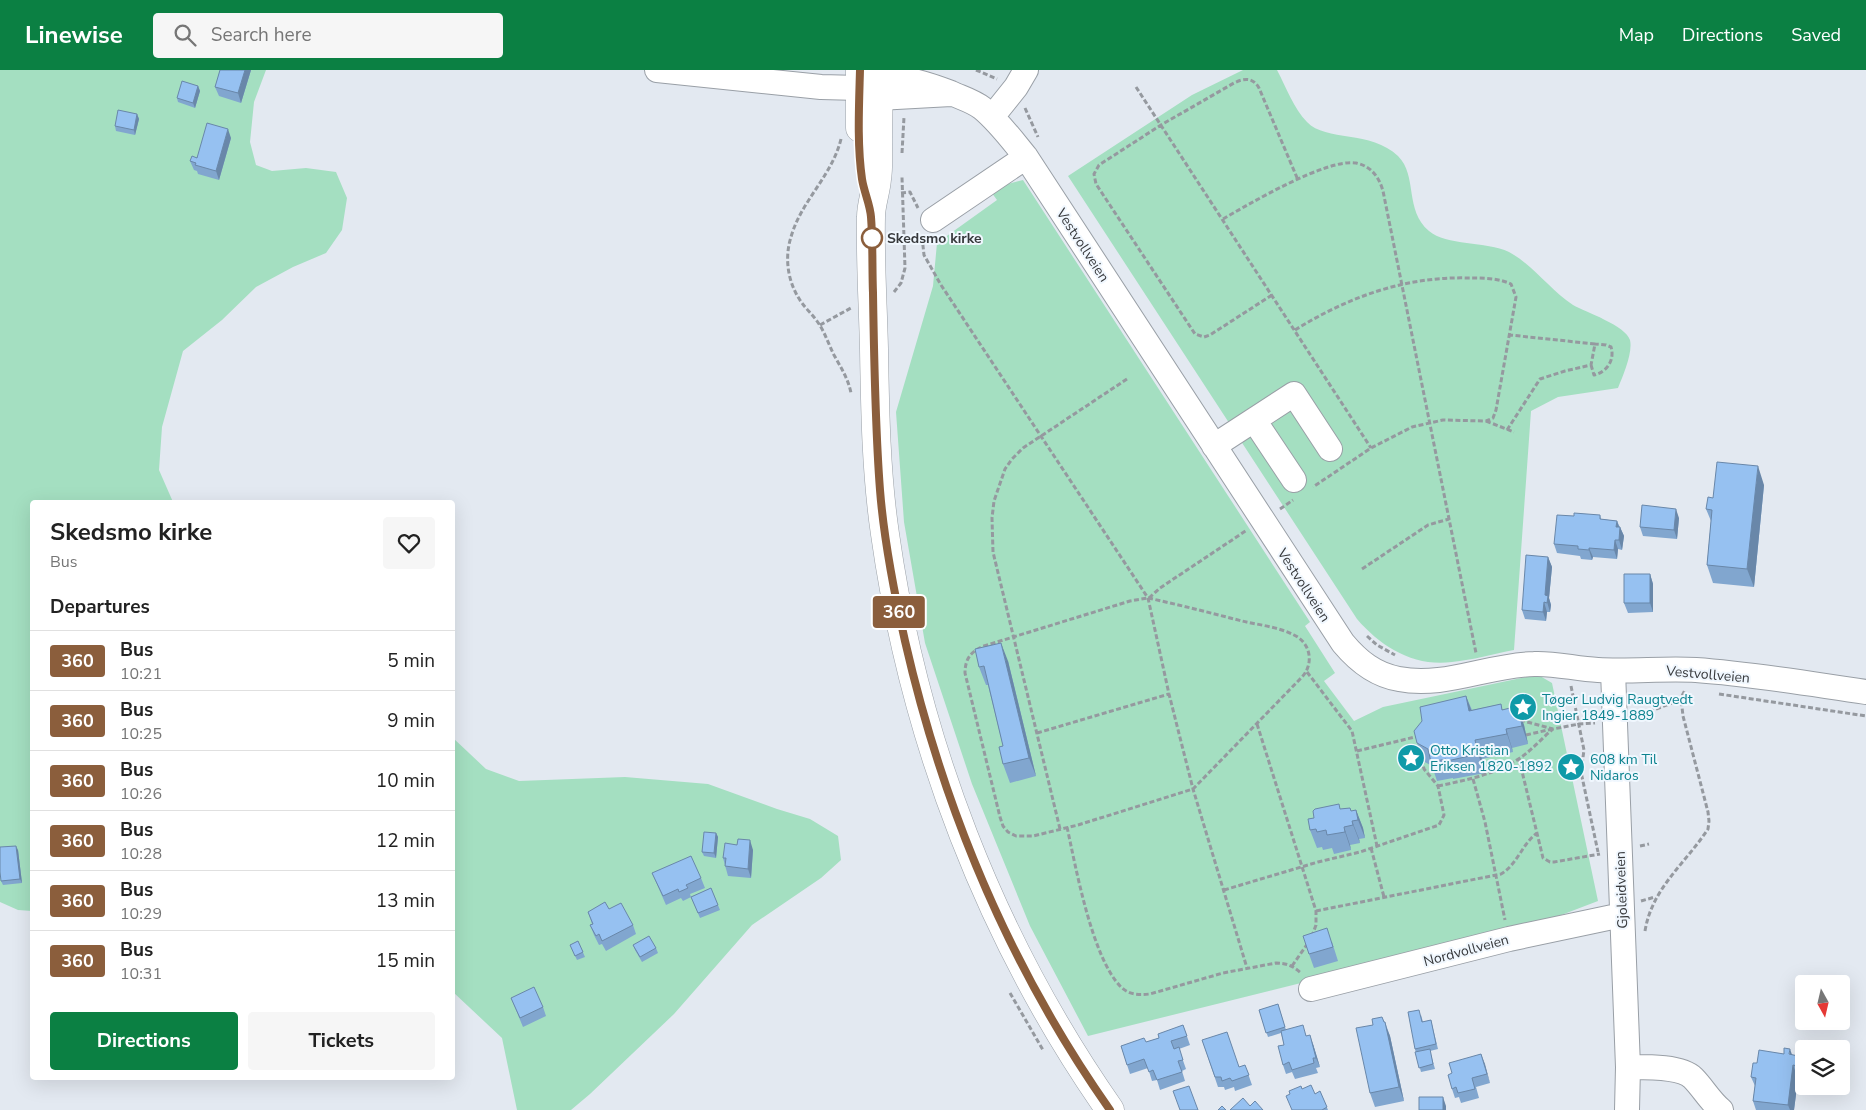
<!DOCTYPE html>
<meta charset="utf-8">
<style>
:root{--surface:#fff;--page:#f6f6f6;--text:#222;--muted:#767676;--line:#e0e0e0;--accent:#0b8043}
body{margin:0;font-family:"Nunito Sans",sans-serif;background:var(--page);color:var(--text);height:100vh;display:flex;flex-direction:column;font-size:19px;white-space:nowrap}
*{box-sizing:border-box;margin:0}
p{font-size:16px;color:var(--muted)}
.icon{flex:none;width:28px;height:28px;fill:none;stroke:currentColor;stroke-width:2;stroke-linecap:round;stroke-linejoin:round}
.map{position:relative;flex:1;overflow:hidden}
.details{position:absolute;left:30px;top:430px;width:425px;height:580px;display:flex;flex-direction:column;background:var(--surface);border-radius:5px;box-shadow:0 5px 20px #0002}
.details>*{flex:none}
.badge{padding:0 10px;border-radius:4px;font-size:18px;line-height:32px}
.needle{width:32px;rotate:172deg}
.fabs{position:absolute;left:1795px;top:905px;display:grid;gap:10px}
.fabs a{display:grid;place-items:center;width:55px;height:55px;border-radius:5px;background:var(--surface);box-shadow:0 5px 20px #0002;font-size:25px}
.map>.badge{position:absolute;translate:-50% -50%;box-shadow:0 0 0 2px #fff}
h2{padding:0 20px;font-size:19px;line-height:45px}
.round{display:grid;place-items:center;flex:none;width:52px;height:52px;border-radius:5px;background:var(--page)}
.overview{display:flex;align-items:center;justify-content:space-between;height:85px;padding:0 20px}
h1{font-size:24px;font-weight:700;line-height:38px}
.cta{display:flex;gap:10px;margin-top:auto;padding:10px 20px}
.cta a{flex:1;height:58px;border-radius:5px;background:var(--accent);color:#fff;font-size:20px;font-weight:700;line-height:58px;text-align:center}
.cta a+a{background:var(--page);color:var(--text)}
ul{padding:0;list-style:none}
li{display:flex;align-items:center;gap:15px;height:60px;padding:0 20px;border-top:1px solid var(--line)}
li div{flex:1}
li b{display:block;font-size:19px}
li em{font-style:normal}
li .badge{min-width:55px;font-weight:700;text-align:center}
header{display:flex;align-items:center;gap:30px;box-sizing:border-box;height:70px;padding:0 25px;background:var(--accent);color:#fff}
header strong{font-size:24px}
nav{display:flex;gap:28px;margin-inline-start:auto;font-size:18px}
.search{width:350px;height:45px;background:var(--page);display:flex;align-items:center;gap:12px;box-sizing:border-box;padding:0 18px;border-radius:5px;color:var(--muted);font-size:19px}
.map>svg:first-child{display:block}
</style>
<header>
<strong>Linewise</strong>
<div class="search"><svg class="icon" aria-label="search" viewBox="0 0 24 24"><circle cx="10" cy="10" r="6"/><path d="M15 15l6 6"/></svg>Search here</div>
<nav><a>Map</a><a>Directions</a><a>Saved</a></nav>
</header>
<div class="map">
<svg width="1866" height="1040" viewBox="0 0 1866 1040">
<rect width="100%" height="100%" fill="#e3e9f1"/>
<path fill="#a4dfc1" d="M0,0H266L254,32L250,72L256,95L272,101L306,98L336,102L347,128L342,160L326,183L293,197L256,217L222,250L183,281L162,357L159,400L173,432H32V841L18,840L0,832Z
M1243,0H1277C1286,17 1294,39 1307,52C1326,72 1371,60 1398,86C1418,106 1404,140 1429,161C1446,176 1486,171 1509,182C1533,195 1550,220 1573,235C1586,242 1626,256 1630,270C1633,283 1623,306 1618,318L1558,327L1531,341L1514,580C1493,584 1473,590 1452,592C1414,597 1381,577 1357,549L1068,106L1192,25Z
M1023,110L1310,552L1305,556L1335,603L1324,611L1354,651L1383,637L1531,606H1540L1552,613L1598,831L1506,866L1301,913L1088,966L1030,856L972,714L925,573L904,452L896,342L933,216L937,173L997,130L989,119Z
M452,667L486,699L519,711L625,707L708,714L777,739L810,749L838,766L841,790L821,808L752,855L674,944L590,1024L571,1040H517L502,968L453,922Z"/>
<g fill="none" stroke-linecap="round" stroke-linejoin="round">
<g stroke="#999fa6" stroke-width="26">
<path id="minor" d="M657,0L821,17L859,18
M863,15C888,0 925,13 951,23C962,28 973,31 982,38C999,52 1012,70 1026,87L1343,573C1358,591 1375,605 1399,609C1444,618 1488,595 1534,594C1555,593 1576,599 1598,600C1631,602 1664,598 1696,600C1753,604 1810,614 1866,622
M862,19L878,28L951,24
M992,47L1016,17L1026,0
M933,150L1026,87
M1254,350L1294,410
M1214,376L1294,324L1330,379
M1613,601L1628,997L1627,1040
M1311,919L1509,869L1622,845
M1628,997C1644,997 1681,996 1693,1008C1703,1018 1710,1031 1721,1040"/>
</g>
<g stroke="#999fa6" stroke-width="29">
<path id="highway" d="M879,0C879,24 878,47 878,71C878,84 879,97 877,109C876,122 871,134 871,147C870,191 873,235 874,279C875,340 876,403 885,464C914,670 991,870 1110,1040
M860,58V0"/>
</g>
<path stroke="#95999f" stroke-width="3" stroke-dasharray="5 2.5" stroke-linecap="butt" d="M976,0L997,9
M1136,17L1371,378
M1025,38L1038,67
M841,69C832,106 801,131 791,167C784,189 788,214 802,233C807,240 814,246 819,254C825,263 829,275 834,285C841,298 848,308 851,323
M902,83L904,47
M901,123L910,122L918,138
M1223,149C1249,134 1327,88 1356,93C1371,96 1379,107 1383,121L1476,583
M922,167L924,185L941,215L1148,528L1169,624L1193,719L1247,898
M894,222L901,213L905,198L902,107
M1272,225L1210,265L1204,267L1195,264L1096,114L1094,104L1099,95L1161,55L1234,13C1244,8 1253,7 1259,18L1298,110
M820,255L851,238
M1295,260C1348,227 1406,206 1469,208C1483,208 1498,208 1511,214L1516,227L1496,340L1493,348L1486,351L1443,350L1412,357L1371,378L1313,417
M1591,295L1594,305C1607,302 1615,290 1611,277L1606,275L1595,274
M1486,351L1514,362
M1507,360L1540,309L1565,301L1591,295L1595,274L1510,265
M1280,439L1293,430
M1362,499L1428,455L1449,449
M1148,528C1180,535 1211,543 1242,551C1259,555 1279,557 1294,565C1311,573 1314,594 1302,607L1193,719L1078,755L1033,766H1016L1008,762L1003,756L1000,747L965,603C965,589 971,581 984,576L1130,531Z
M1149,528L1160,518L1247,460
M1367,566L1377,575L1395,585
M1307,602L1352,661L1377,776
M1571,616L1584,680L1581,702L1598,782
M1719,624L1866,646
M1635,647L1675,632L1681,628L1685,620
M1520,650L1553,659L1579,654L1595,653
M1257,654L1316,841V855L1312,866
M1037,663L1169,624
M1526,665L1552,659
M1357,681L1419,666
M1519,689L1543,788L1550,792H1554L1600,784
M1473,709L1485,752L1505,850
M1438,716C1467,710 1496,704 1520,688C1532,680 1542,668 1553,659
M1067,757C1076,798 1092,888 1121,917C1129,925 1139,925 1150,924L1223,903L1276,893C1287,893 1293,896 1301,903
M1060,759L993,482L992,448L994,431L1005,399L1012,389L1023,378L1127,309
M1640,776L1649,774
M1371,778L1384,827
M1224,820L1318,792L1360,782L1439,755L1444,745L1438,716L1424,699L1419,676
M1641,831L1655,827
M1316,841L1501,804C1517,795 1522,774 1537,763
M1645,861C1652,818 1685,794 1708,759L1709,751L1708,742L1683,646L1681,628
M1292,896L1308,873
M1010,923L1043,980"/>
<use href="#minor" stroke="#fff" stroke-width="24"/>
<use href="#highway" stroke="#fff" stroke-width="28"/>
</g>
<path fill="#81a6cf" d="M220,0H251L241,33L219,26L215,17Z
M198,16L200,21L195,38L178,32L177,28Z
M137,44L139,49L135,65L116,61L115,56Z
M231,68L219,110L198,104L197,101L194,100L190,91Z
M1764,415L1754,517L1713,513L1707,495L1711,451L1706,439L1713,428Z
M1600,445L1601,449L1617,451L1624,466L1622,480L1618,479L1617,489L1593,487L1592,490L1581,489L1580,486L1557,483L1554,474L1574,446Z
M1679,448L1677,469L1643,466L1640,457Z
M1548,487L1552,497L1549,528L1551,535L1550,542H1547L1546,551L1525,549L1522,540Z
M1650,504L1653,514V542L1628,543L1624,533Z
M1008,591L1036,706L1010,713L1003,694V676L988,615H986L979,597Z
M1466,626L1472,640L1501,634L1502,639L1524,655L1528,674L1512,678L1513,682L1482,689L1485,703L1453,709V708L1437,711L1432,696L1423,691L1417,673Z
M1350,738L1351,741L1356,740L1363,758L1365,768L1359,769L1360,773L1350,775L1351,780L1334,784L1332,778L1323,780L1322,777L1317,778L1310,760L1314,748L1341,739Z
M716,763L718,767L716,788L704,786L702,782Z
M18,780L22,813L3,815L1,811Z
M753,780L751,808L728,806L723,788Z
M652,803L701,808L705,818L690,824L691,827L683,831L681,828L666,835Z
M711,818L720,840L700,848L691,827Z
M609,839L633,855L636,864L606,881L602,874L599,875L594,865L590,855L592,854L588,842Z
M578,871L585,887L577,890L570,875Z
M1332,872L1338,891L1314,898L1309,884Z
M633,875L656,878L658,883L642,892L635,880Z
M511,928L543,937L546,946L523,957Z
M1278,934L1286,960L1307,966L1313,974L1320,997L1316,998L1318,1003L1295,1009L1292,1002L1286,1004L1283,995L1284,975L1281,963L1268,967L1259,940Z
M1421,945L1423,952L1431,950L1438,979L1430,981L1435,999L1421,1002L1415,979Z
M1385,952L1390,966L1404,1031L1375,1037L1370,1023L1373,955Z
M1183,955L1190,975L1179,979L1186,999L1182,1001L1185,1011L1160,1020L1157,1010L1152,1011L1148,998L1130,1004L1121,976L1146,972L1159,968Z
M1202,970L1239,997L1245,995L1252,1015L1235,1021L1234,1017L1225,1020L1224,1017H1218Z
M1481,984L1490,1013L1476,1017L1479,1028L1461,1033L1459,1027L1455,1028L1452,1019V1003Z
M1792,985L1798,986L1803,1000L1802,1010L1798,1009L1794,1040H1756L1753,1031L1755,1016L1751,1007L1757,993Z
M1302,1019L1315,1024L1320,1021L1328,1040H1292Z"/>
<path fill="#6987a9" d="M245,0H251L241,33L238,23Z
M198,16L200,21L195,38L193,33Z
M137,44L139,49L135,65L134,60Z
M228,59L231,68L219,110L216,101Z
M1758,396L1764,415L1754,517L1747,499Z
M1676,439L1679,448L1677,469L1674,460Z
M1617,451L1620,460V457L1624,466L1622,480L1619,470L1616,457Z
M1615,470L1618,479L1617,489L1614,480Z
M1589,478L1593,487L1592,490L1589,480Z
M1548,487L1552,497L1549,528L1551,535L1550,542L1545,525Z
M1650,504L1653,514V542L1650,533Z
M1544,532L1547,542L1546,551L1543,542Z
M1001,573L1008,591L1036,706L1029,688Z
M1466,626L1473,645L1469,641Z
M1518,636L1524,655L1528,674L1522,656Z
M1506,659L1512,678L1513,682L1507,664Z
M1475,670L1482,689L1485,703L1478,684Z
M1356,740L1363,758L1365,768L1358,750Z
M1352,751L1359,769L1360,773L1353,755Z
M1344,757L1350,775L1351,780L1345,762Z
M716,763L718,767L716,788L714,783Z
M750,770L753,780L751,808L748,799Z
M16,776L18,780L22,813L20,809Z
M1382,947L1390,966L1404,1031L1399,1017Z
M1310,965L1313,974L1320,997L1316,988Z
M1790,979L1795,993L1793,995L1798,1009L1794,1040H1790L1788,1035Z
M1481,984L1485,994L1490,1013L1487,1004Z
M1798,986L1803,1000L1802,1010L1797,996Z
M1443,1027L1446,1036V1040H1443Z"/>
<path fill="#96c1f1" stroke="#6987a9" d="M220,0H245L238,23L215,17Z
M182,11L198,16L193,33L177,28Z
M118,40L137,44L134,60L115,56Z
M207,53L228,59L216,101L195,95L196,93L190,91L192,86L197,88Z
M1717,392L1758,396L1747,499L1707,495L1712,440L1706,439L1708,427L1713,428Z
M1642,435L1676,439L1674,460L1640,457Z
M1574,443L1600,445V449L1617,451L1616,457H1620L1619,470H1615L1614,480L1589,478V480L1578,479V476L1554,474L1557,445L1574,446Z
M1526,485L1548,487L1545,525L1548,526L1547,533L1544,532L1543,542L1522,540Z
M1624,504H1650V533H1624Z
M1001,573L1029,688L1003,694L999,677L1003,676L984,596L979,597L975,579Z
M1466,626L1469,641L1501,634L1502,640L1518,636L1522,656L1506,659L1507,664L1475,670L1478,684L1447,691L1446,689L1431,692L1428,679L1417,673L1414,661L1422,651L1420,637Z
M1339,734L1340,739L1350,738L1351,741L1356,740L1358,750L1352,751L1353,755L1344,757L1345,762L1327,765L1326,760L1317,762L1316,759L1310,760L1308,749L1314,748L1313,741L1315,739Z
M704,762L716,763L714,783L702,782Z
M738,769L750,770L748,799L725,796L726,788H723L725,773L737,775Z
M16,776L20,809L1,811L0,802V777Z
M691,786L701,808L686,815L688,818L679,822L678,819L663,826L652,803Z
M711,818L718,835L698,843L691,827Z
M605,832L609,839L621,833L633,855L602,871L599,864L596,866L590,855L593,854L588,842Z
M1327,858L1333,877L1309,884L1303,866Z
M649,866L656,878L640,887L633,875Z
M578,871L583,882L575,886L570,875Z
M534,917L543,937L520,948L511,928Z
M1278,934L1285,957L1266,963L1259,940Z
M1419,940L1422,952L1431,950L1436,974L1415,979L1408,942Z
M1382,947L1384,952H1385L1399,1017L1370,1023L1356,958L1373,955L1372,949Z
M1183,955L1187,966L1171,971L1174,979L1179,977L1183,990L1178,991L1182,1002L1157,1010L1153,1000L1149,1002L1144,989L1127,995L1121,976L1144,968L1146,972L1159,968L1158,964Z
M1303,955L1306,966L1310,965L1316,988H1313L1314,993L1292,1000L1289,992L1283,995L1278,976L1284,975L1281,961Z
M1227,962L1239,997L1245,995L1249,1005L1232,1011L1230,1008L1222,1011L1221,1007H1215L1202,970Z
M1784,978L1790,979L1789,984L1798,986L1797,996L1793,995L1788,1035L1753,1031L1756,1008L1751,1007L1753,993H1757L1759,980L1784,984Z
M1430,979L1433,994L1419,998L1415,982Z
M1481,984L1487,1004L1472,1008L1475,1019L1458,1023L1456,1017L1452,1019L1448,1005L1452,1003L1449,993Z
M1311,1015L1315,1024L1320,1021L1327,1037L1322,1040H1292L1286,1026L1290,1024L1289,1021L1301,1016L1302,1019Z
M1189,1016L1198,1040H1180L1173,1021Z
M1419,1027H1443V1040H1419Z
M1243,1028L1250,1036L1255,1031L1263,1040H1230Z
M1222,1036L1226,1040H1218Z"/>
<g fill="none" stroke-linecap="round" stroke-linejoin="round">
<g stroke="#fff" stroke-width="11">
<path id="line" d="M860,0C859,36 857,74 862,109C864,122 870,134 871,147C873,172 872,198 873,223C874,289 875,355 880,420C884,471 894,522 905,571C944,741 1010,898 1110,1040"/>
</g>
<use href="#line" stroke="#8b5e3c" stroke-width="8"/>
</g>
<defs>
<g id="sight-disc" transform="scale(1.4375)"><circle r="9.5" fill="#0f9aa8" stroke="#f0f7fe"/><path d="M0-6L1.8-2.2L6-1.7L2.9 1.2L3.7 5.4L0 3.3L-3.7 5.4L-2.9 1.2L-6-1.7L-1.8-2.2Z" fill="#fff"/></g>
</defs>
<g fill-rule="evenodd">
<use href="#sight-disc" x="1523" y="637"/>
<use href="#sight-disc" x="1411" y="688"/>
<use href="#sight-disc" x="1571" y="697"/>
</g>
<circle fill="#fff" stroke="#8b5e3c" stroke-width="2.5" cx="872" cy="168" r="10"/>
<g text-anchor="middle" stroke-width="4" stroke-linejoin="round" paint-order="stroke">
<g font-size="14" font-weight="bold" fill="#37393c" stroke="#f0f7fe" text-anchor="start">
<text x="887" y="173">Skedsmo kirke</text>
</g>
<g font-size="14" fill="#37393c" stroke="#f0f7fe">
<text transform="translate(1083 175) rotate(57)" y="5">Vestvollveien</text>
<text transform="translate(1304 515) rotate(57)" y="5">Vestvollveien</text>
<text transform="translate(1708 604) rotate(5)" y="5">Vestvollveien</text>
<text transform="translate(1621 820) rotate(-92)" y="5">Gjoleidveien</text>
<text transform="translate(1466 880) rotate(-15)" y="5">Nordvollveien</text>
</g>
<g font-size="14" fill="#0d838f" stroke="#f0f7fe" text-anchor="start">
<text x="1542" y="634">Tøger Ludvig Raugtvedt<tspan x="1542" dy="16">Ingier 1849-1889</tspan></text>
<text x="1430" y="685">Otto Kristian<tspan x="1430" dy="16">Eriksen 1820-1892</tspan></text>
<text x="1590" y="694">608 km Til<tspan x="1590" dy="16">Nidaros</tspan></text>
</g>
</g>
</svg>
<div class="fabs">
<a><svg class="needle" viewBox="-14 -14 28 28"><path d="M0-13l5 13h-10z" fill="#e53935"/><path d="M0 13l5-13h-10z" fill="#767676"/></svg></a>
<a><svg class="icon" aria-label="layers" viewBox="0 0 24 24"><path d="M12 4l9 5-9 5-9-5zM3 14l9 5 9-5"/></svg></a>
</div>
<b class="badge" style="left:899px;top:542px;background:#8b5e3c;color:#fff">360</b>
<section class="details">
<div class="overview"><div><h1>Skedsmo kirke</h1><p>Bus</p></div><a class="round"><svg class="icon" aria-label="heart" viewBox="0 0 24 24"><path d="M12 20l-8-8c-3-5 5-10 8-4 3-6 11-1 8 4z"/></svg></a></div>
<h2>Departures</h2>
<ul>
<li><span class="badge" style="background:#8b5e3c;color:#fff">360</span><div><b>Bus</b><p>10:21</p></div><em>5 min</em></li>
<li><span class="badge" style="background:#8b5e3c;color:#fff">360</span><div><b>Bus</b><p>10:25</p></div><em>9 min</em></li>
<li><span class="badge" style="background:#8b5e3c;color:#fff">360</span><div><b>Bus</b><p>10:26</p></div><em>10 min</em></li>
<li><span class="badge" style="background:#8b5e3c;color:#fff">360</span><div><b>Bus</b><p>10:28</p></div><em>12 min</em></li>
<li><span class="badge" style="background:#8b5e3c;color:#fff">360</span><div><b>Bus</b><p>10:29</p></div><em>13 min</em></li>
<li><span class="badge" style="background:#8b5e3c;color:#fff">360</span><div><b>Bus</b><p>10:31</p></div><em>15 min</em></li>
</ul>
<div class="cta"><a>Directions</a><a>Tickets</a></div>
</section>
</div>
